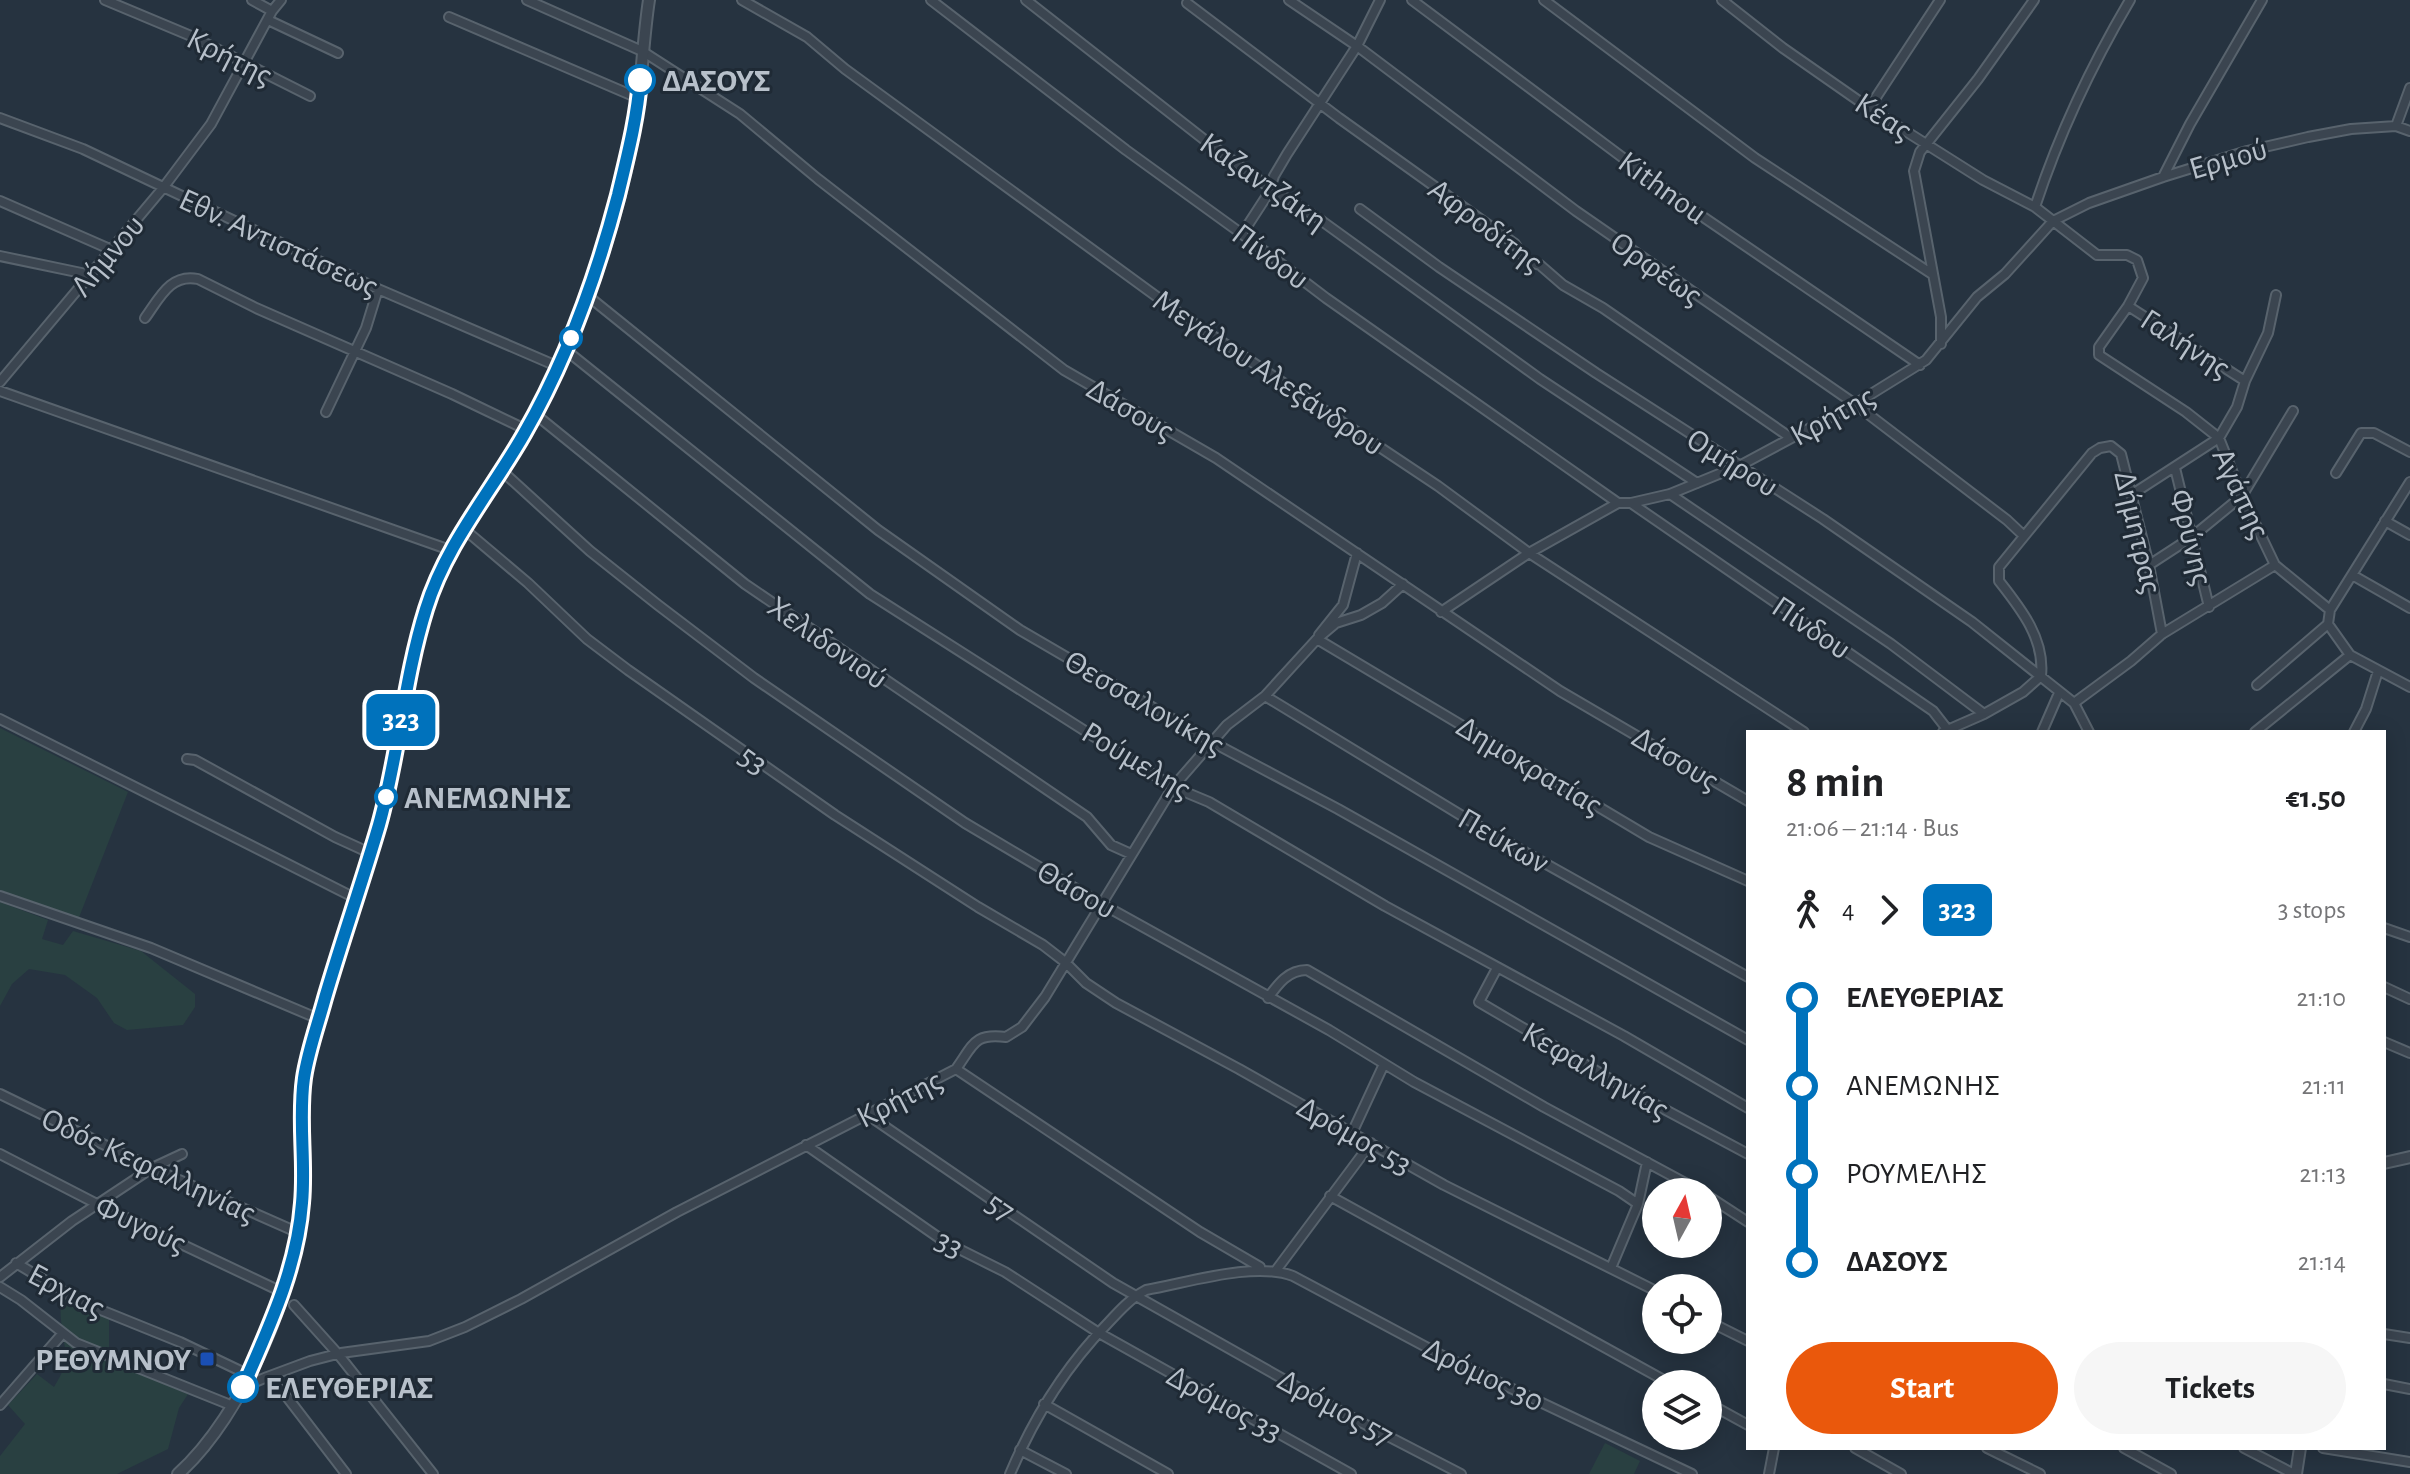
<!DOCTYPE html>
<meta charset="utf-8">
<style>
:root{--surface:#fff;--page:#f6f6f6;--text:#202124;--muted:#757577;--accent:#ea580c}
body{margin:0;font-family:"Alegreya Sans",sans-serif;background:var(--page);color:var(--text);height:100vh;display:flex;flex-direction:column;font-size:30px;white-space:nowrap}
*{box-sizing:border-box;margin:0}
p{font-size:26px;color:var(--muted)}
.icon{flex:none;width:44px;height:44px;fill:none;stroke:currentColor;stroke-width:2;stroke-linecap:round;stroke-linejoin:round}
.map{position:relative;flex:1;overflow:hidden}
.drawer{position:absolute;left:1746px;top:730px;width:640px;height:720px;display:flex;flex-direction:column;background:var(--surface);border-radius:0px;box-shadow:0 4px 20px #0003}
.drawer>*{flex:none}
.badge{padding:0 16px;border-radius:12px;font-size:28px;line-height:52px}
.needle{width:52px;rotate:8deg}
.buttons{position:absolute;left:1642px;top:1178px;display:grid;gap:16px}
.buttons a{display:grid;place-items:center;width:80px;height:80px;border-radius:50%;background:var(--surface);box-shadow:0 4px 20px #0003;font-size:40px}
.map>.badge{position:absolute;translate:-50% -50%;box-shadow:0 0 0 4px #fff}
.legs{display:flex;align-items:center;gap:12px;height:88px;padding:0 40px;font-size:26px}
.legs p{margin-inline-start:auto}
.head{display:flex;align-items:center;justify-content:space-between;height:136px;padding:0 40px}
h1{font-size:44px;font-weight:700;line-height:60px}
.primary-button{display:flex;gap:16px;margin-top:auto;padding:16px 40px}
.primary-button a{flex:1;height:92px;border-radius:48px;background:var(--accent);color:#fff;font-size:32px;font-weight:700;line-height:92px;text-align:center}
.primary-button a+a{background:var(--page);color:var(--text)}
ul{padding:0 40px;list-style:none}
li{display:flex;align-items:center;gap:28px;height:88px;font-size:30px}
li i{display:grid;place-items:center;width:12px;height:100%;margin:0 10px;background:currentColor}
li i::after{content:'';width:20px;height:20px;margin:-10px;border:6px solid;border-radius:50%;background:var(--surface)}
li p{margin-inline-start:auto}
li:first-child i{background:linear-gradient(#0000 50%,currentColor 0)}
li:last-child i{background:linear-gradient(currentColor 50%,#0000 0)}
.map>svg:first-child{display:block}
</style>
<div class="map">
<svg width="2410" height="1474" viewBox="0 0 2410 1474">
<rect width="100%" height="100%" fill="#263340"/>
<path fill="#294041" d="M0,728L128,792L78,920L0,890Z
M0,902L48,920L42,939L63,945L73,931L141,951L195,994V1007L183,1025L127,1030L114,1023L97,998L65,975L29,969L12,984L0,1006Z
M61,1295L77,1305L109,1318V1361L188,1394L179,1408L168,1449L117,1474H0V1456L25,1424L8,1405L37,1374L54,1387C74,1355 63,1353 61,1320C60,1312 61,1303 61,1295Z
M1605,1443L1640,1461L1634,1474H1589Z"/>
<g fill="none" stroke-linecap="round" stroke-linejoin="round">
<g stroke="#58636d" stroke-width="12">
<path id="minor" d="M105,0L191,36L310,96
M252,0L272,11
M527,0L642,51L740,114L818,179L1064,370L1216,458L1560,691L1748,801
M742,0L807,37L845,69L1186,318L1438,486L1529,553L1804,732
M931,0L1126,150L1242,234L1326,298L1618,503
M1026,0L1206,141L1270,188L1315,216L1540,379L1697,483
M1289,0L1357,46L1576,211L1855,404L2007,520L2024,536
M1412,0L1690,208L1920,365
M1544,0L1755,158L1932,274
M1722,0L1783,48L1869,108L1983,180L2035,207L2097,255H2127L2137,260L2143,278L2128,306L2099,347V355L2186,412L2219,438L2242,496L2275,565L2330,610
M1187,3L1339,118L1515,244L1526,261L1540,265L1563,285L1603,308L1791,438
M449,17L638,98
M268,20L338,53
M1869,108L1940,0
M0,118L83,149L378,289L559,367
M2396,126L2410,88
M2163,177L2190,124L2262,0
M0,201L112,250
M2035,207C2059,134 2091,66 2130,0
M1360,209L1439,267L1596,373L1823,519L1972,622L2074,703L2089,732
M1242,234L1268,194L1274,176L1287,154L1357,46L1380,0
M0,256L91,275
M588,296L878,530L1020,630L1212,742L1338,809L1748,1040
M2128,306L2245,381
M145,318C159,299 170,273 198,279L256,308L452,394L527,430
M1941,344V317L1914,171L1920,152L1978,79L2034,0
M567,351L870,594L1173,787L1209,802L1385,906L1624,1036L1748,1108
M0,382L163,188L211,124L272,11L281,0
M0,391L450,550
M326,412L366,328L378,289
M535,414L745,584L1087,817L1111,845L1131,854
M2175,468L2209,607
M502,471L590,551L658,605L754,678L965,823L1100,903L1329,1030L1414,1082L1619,1191L1638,1204L1611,1268
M2336,473L2361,433H2374L2410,452
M1670,494L1891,644L1984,714
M2131,495L2219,438L2237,407L2245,381L2268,333L2276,295
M1631,503L1933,711L1947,729
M2385,521L2410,535
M464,529L528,583L587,639L628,670L835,815L978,907L1043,945L1065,962L1086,983L1116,1003L1239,1069L1444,1185L1656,1291
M2149,565L2192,537L2242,496L2293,411
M2354,576L2410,608
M1441,612L1529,553L1618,503H1631L1670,494L1741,465L1855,404L1926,360L1977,297L2005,274L2053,221L2089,203L2163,177L2247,151L2308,137L2351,129L2396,126L2410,131
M2328,624L2350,655L2410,687
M1319,635L1343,605L1357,553
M1317,639L1649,837L1748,881
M2257,685L2328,624L2330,610L2410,482
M1265,696L1482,828L1748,977
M2074,703L2131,661L2162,634L2275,565
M0,719L355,898
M1943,732L1984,714L2023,692L2041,676C2045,639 2021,609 1999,581V567L2092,453L2100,448L2111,446L2121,454L2149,565L2162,634
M2042,732L2059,693
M2255,732L2350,655
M2354,732L2366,709L2378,671
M187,759L195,760L335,837L370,853
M0,896L151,948L319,1019
M2384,928L2410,937
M1497,968L1479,1002L1632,1092L1748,1154
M2384,987L2410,999
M1268,998C1278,984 1288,970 1307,970L1544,1107L1702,1192
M2384,1042L2410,1053
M956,1069L1200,1232L1260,1267
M0,1094L152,1168L299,1233
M868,1115L1113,1283L1347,1415L1461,1474
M1352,1133L1384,1064
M806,1145L945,1242L1005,1272L1099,1333L1351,1474
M0,1154L97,1204L282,1292
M1330,1196L1671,1384
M1708,1196L1748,1222
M1638,1204L1647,1162
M16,1263L81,1302L180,1342L249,1375
M1277,1269L1371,1143
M0,1277L72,1221L152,1168L182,1154
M0,1287L21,1300L76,1343L233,1406
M294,1305L338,1354L433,1474
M1708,1321L1748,1341
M2384,1334L2410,1338
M267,1377L310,1361L341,1353L429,1341L465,1327L521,1299L677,1212L956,1069C974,1044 974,1033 1006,1037L1022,1027L1045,997L1173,787L1227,725L1265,696L1317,639L1336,623L1361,615L1382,603L1403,584
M2384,1384L2410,1389
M243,1387L267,1377L284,1393L346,1474
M1708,1403L1748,1425
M1044,1404L1168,1474
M0,1405L63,1333
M1855,1448L1901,1474
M1987,1448L2040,1474
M2124,1448L2171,1474
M2244,1448L2294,1474
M2323,1448L2410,1462
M1020,1450L1066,1474
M1010,1474C1034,1417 1065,1367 1108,1323C1120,1310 1131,1298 1146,1290C1187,1283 1254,1261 1293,1276L1443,1356L1692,1474
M1769,1474L1774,1448"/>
</g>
<g stroke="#58636d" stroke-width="14">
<path id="tertiary" d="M2384,1163L2410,1157
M178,1474C244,1415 297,1286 303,1199C306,1157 296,1115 305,1073C322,988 356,907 379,823C401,745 403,661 434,585C451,543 479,508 503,470C526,433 548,393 566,352C596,284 625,191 636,118C642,79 643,39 649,0
M2296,1474L2300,1448"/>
</g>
<use href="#minor" stroke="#3b4550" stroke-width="8"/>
<use href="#tertiary" stroke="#3b4550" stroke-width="10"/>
</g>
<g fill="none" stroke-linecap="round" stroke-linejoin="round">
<g stroke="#fff" stroke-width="18">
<path id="line-1" d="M243,1387C269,1327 297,1269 302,1203C306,1162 298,1120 304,1078C308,1051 318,1024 325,998C342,940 362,883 379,825C399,754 404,679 426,609C446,544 491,492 524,434C567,359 596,279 618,195C627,157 637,120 640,80"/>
</g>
<use href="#line-1" stroke="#0072bc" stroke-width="12"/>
</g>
<g fill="#fff" stroke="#0072bc" stroke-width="4">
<circle cx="640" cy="80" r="14"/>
<circle cx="571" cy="338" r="10"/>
<circle cx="386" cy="797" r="10"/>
<circle cx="243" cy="1387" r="14"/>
</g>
<rect fill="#1a4fb4" stroke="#1f2a35" stroke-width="3" x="199" y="1351" width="16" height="16" rx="4"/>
<g text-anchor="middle" stroke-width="6" stroke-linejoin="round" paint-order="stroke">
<g font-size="32" fill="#b7c0ca" stroke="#1f2a35">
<text transform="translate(230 56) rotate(27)" y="11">Κρήτης</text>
<text transform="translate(1884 116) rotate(33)" y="11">Κέας</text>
<text transform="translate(2228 158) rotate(-16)" y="11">Ερμού</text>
<text transform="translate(1264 181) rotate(35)" y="11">Καζαντζάκη</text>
<text transform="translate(1663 187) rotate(36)" y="11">Κithnou</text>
<text transform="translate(1486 225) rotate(37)" y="11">Αφροδίτης</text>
<text transform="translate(279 242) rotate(25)" y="11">Εθν. Αντιστάσεως</text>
<text transform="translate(107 255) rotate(-50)" y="11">Λήμνου</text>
<text transform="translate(1271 256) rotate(37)" y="11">Πίνδου</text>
<text transform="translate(1657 268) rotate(35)" y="11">Ορφέως</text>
<text transform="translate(2186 343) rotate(33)" y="11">Γαλήνης</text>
<text transform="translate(1269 372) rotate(34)" y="11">Μεγάλου Αλεξάνδρου</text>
<text transform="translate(1131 409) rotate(30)" y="11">Δάσους</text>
<text transform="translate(1832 415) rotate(-29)" y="11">Κρήτης</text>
<text transform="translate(1733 462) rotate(32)" y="11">Ομήρου</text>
<text transform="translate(2242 493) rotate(65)" y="11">Αγάπης</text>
<text transform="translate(2139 532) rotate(77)" y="11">Δήμητρας</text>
<text transform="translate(2192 537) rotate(76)" y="11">Φρύνης</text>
<text transform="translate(1812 627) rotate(34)" y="11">Πίνδου</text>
<text transform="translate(828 642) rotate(35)" y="11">Χελιδονιού</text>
<text transform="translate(1145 702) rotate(30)" y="11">Θεσσαλονίκης</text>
<text transform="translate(1676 758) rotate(31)" y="11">Δάσους</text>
<text transform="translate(754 759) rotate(36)" y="11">53</text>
<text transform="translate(1137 760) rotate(31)" y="11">Ρούμελης</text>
<text transform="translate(1530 765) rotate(31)" y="11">Δημοκρατίας</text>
<text transform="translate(1504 840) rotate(30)" y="11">Πεύκων</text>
<text transform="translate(1077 889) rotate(30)" y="11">Θάσου</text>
<text transform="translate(1596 1070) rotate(30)" y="11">Κεφαλληνίας</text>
<text transform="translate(899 1098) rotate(-27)" y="11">Κρήτης</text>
<text transform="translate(1355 1135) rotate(30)" y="11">Δρόμος 53</text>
<text transform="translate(149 1165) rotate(25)" y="11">Οδός Κεφαλληνίας</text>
<text transform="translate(1001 1206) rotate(34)" y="11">57</text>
<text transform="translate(141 1224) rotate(25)" y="11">Φυγούς</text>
<text transform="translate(950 1243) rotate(29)" y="11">33</text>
<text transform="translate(67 1290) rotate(28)" y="11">Ερχιας</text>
<text transform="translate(1484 1374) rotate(26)" y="11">Δρόμος 30</text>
<text transform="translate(1225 1403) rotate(29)" y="11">Δρόμος 33</text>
<text transform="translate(1336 1407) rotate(29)" y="11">Δρόμος 57</text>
</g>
<g font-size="32" font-weight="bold" fill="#b7c0ca" stroke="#1f2a35" text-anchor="start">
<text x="662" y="91">ΔΑΣΟΥΣ</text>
<text x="404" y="808">ΑΝΕΜΩΝΗΣ</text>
<text x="265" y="1398">ΕΛΕΥΘΕΡΙΑΣ</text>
</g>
<g font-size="32" font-weight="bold" fill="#b7c0ca" stroke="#1f2a35" text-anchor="end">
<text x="191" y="1370">ΡΕΘΥΜΝΟΥ</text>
</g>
</g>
</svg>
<div class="buttons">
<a><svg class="needle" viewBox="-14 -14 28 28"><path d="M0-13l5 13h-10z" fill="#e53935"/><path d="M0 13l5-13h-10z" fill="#757577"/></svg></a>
<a><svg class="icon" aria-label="locate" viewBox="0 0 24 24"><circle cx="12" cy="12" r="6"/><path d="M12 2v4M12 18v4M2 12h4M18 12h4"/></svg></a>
<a><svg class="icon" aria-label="layers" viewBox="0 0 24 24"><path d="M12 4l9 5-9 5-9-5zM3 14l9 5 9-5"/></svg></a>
</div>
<b class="badge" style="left:401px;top:720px;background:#0072bc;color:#fff">323</b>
<section class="drawer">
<div class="head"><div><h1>8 min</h1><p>21:06 – 21:14 · Bus</p></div><b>€1.50</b></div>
<div class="legs"><svg class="icon" aria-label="walk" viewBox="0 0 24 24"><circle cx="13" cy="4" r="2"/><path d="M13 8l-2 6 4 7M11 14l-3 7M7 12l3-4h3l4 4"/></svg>4<svg class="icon" aria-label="forward" viewBox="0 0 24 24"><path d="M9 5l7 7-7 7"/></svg><b class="badge" style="background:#0072bc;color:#fff">323</b><p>3 stops</p></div>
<ul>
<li><i style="color:#0072bc"></i><b>ΕΛΕΥΘΕΡΙΑΣ</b><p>21:10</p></li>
<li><i style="color:#0072bc"></i><span>ΑΝΕΜΩΝΗΣ</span><p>21:11</p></li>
<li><i style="color:#0072bc"></i><span>ΡΟΥΜΕΛΗΣ</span><p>21:13</p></li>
<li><i style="color:#0072bc"></i><b>ΔΑΣΟΥΣ</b><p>21:14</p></li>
</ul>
<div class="primary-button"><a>Start</a><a>Tickets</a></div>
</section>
</div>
